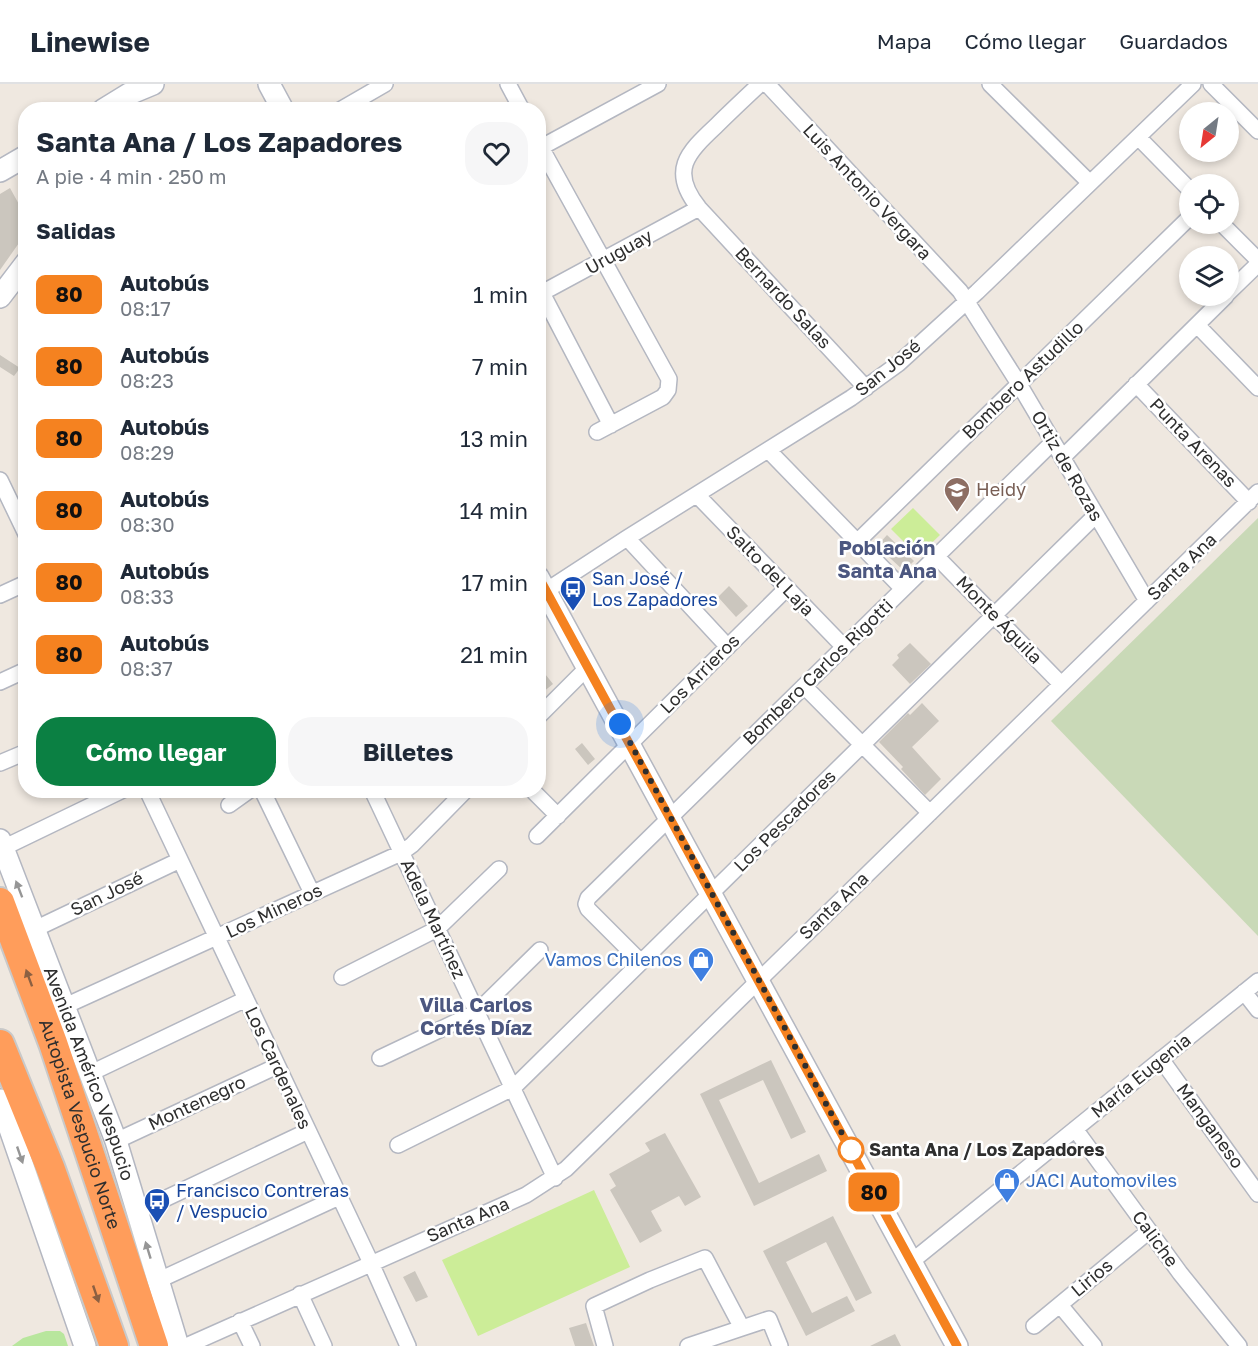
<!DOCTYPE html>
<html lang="es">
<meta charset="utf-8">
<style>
:root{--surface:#fff;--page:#f6f6f7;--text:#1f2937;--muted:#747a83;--line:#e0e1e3;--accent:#0b8043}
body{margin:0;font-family:"Golos Text",sans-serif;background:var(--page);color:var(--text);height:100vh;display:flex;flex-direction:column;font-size:22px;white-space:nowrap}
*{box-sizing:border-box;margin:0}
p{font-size:20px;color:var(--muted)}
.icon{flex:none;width:33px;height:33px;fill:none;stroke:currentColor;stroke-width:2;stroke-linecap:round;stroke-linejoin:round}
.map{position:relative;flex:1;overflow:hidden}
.panel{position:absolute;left:18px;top:18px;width:528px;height:696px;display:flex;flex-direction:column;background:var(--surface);border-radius:24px;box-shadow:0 3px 9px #0003}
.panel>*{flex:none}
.badge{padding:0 12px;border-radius:9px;font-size:21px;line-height:39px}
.needle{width:39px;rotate:210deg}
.tools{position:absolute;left:1179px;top:18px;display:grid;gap:12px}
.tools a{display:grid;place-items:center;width:60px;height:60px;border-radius:50%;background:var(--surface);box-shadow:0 3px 9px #0003;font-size:30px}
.you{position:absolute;width:30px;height:30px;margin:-15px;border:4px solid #fff;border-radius:50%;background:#1a73e8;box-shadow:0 0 0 9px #1a73e833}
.map>.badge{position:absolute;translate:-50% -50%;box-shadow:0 0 0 3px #fff}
h2{padding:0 18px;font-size:22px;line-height:54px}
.round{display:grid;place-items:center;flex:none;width:63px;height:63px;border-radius:24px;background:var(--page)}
.headline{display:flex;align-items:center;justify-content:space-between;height:102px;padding:0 18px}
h1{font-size:28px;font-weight:700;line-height:45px}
.button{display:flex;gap:12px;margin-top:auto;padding:12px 18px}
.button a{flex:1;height:69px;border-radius:24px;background:var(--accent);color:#fff;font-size:24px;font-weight:700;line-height:69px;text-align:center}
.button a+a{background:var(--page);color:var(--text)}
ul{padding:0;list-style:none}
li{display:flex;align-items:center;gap:18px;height:72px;padding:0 18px}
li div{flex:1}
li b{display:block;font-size:22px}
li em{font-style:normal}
li .badge{min-width:66px;font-weight:700;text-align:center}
header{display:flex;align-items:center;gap:36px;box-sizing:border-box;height:84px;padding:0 30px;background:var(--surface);border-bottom:2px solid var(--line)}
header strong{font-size:28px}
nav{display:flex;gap:33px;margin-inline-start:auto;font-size:21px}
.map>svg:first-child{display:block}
</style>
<header>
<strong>Linewise</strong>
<nav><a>Mapa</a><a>Cómo llegar</a><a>Guardados</a></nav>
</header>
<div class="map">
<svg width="1258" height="1262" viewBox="0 0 1258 1262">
<rect width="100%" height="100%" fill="#efe8e0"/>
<path fill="#b8e69d" d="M46,1247H60L64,1250L68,1262H12L23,1254Z"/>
<path fill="#c9d9b7" d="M1258,434V852L1051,637Z"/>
<path fill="#cced98" d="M913,424L940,451L918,472L891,445Z
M594,1106L630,1183L478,1252L442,1176Z"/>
<path fill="#cbc6be" d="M10,104L26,133V149L0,186V110Z
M0,271L20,284L14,292L0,283Z
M887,451L914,477L904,487L877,462Z
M729,502L748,522L736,533L718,513Z
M910,559L931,580L910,600L892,581L899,574L897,571Z
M538,581L553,600L538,612Z
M922,619L939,637L912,663L941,695L925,711L901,685L903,683L879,658L908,629L910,631Z
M582,659L595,675L588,681L575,665Z
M771,976L806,1048L791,1055L763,996L719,1016L759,1099L819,1070L827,1087L754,1122L700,1010Z
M665,1049L701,1113L685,1122L679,1112L651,1127L662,1147L640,1159L610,1106L616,1102L609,1090L650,1067L645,1059Z
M833,1132L872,1209L856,1217L826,1158L786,1178L812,1229L847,1212L855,1227L806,1252L763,1167Z
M415,1187L428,1213L416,1218L403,1193Z
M586,1239L594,1262H575L569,1244Z
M895,1250L901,1262H870Z"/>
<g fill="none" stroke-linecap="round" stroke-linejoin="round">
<g stroke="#b4b7c1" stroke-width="18">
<path id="street" d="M508,0L522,26
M760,0C745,14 730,28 716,42C687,69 669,87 699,124L866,304
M767,0L960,207L1019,300L1147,517
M990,0L1090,99
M1211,0L1258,47
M340,26L385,0
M1138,53L1190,106
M538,58L669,295L668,306L663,313L597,348
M538,65L658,0
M1222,140L1258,176
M542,209L611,341
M1228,209L1258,180
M538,211L699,124
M1197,241L1258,304
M1136,300L1249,418
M768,366L903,505
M1062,374L1226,212
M0,396L26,450
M697,411L844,563
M627,454L728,563
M857,458L1190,133
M936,472L1061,600
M0,511L26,499
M538,512L627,454L851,314L898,280L977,208L1193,0
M0,598L26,586
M804,602L930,729
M538,633L588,583
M0,679L26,668
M147,706L371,1179L408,1262
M262,706L312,809
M372,706L555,1094
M532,706L558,732
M229,721L250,706
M537,752L787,504
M3,764L123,706
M35,845L180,776
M641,878L588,825L586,820L588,814L1053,358
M342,893L437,845L499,785
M1244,908L1258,926
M65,922L401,769L412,761L466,706
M380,974L477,928L540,866
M1161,975L1258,1110
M91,989L246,915
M1075,1045L1180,1189L1239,1262
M116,1057L277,982
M398,1061L513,1004L1096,431
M137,1128L308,1047
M911,1178L1258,897
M157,1197L339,1113
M300,1210L324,1262
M1060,1221L1094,1262
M240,1237L252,1262
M1034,1242L1149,1147
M186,1262L526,1111L566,1085L1258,408
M605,1262L594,1222L650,1196L705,1174L742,1244L769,1235L780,1262
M688,1262L742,1244"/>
</g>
<g stroke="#b4b7c1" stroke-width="24">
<g id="secondary">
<path d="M269,0L283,26"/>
<path d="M103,26L129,10L153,0"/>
<path d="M0,87L26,72"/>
<path d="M0,213L26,179"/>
<path d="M538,493L957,1262"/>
<path id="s1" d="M0,756L116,1057L178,1262"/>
<path d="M0,1016L85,1262"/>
</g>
</g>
<g stroke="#c9c9c9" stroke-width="32">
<g id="highway">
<path id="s2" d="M0,818L53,959L154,1262"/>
<path d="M0,960L50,1083L114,1262"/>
</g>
</g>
<use href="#street" stroke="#fff" stroke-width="15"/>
<use href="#secondary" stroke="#fff" stroke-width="21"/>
<use href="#highway" stroke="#ff9d5b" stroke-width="28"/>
</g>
<defs><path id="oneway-solid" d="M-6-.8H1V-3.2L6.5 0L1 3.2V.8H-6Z" transform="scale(1.5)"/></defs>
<g fill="#969696">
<use href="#oneway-solid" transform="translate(19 805) rotate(-111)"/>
<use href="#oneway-solid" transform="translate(20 1071) rotate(71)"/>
<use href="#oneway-solid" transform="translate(148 1166) rotate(-107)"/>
</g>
<g fill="#8c6042">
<use href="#oneway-solid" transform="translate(29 894) rotate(-110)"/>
<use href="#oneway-solid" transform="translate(96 1210) rotate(71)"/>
</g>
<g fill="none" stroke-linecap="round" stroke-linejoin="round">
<g stroke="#fff" stroke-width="14">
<path id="line" d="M538,492L957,1262"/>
</g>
<use href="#line" stroke="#f58220" stroke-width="9"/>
<path stroke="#2e2e2e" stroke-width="6" stroke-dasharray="0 10.8" d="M620,640L851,1066"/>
</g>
<defs>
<g id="school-pin" transform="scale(1.35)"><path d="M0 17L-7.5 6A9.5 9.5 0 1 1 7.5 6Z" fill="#8d6e63" stroke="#fff"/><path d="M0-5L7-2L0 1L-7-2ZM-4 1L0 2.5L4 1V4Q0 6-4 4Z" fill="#fff"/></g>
<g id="bus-pin" transform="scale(1.35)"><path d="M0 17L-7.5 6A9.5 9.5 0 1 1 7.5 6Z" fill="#1a4fb4" stroke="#fff"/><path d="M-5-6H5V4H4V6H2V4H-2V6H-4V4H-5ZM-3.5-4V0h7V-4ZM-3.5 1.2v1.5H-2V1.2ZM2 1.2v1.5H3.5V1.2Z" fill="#fff"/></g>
<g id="shop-pin" transform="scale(1.35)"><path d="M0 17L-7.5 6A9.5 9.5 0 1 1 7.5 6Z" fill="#3f7fe0" stroke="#fff"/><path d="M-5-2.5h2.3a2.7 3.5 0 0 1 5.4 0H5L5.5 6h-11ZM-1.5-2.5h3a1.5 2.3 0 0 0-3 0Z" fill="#fff"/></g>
</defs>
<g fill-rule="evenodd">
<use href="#school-pin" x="957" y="406"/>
<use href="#bus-pin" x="573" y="505"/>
<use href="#shop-pin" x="701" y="876"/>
<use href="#shop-pin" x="1007" y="1097"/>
<use href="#bus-pin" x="157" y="1117"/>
</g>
<circle fill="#fff" stroke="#f58220" stroke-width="3" cx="851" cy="1066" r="12"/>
<g text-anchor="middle" stroke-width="5" stroke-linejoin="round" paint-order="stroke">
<g font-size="18" fill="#2e2e2e" stroke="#fff">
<text transform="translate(867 108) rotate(47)" y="6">Luis Antonio Vergara</text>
<text transform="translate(619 168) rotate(-29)" y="6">Uruguay</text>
<text transform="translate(783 214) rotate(47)" y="6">Bernardo Salas</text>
<text transform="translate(888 284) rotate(-39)" y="6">San José</text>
<text transform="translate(1023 296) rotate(-44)" y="6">Bombero Astudillo</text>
<text transform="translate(1193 359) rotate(46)" y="6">Punta Arenas</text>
<text transform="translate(1067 382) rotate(60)" y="6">Ortiz de Rozas</text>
<text transform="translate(1182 483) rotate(-44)" y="6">Santa Ana</text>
<text transform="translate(770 487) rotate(46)" y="6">Salto del Laja</text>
<text transform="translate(999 536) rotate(46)" y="6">Monte Águila</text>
<text transform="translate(818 588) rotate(-44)" y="6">Bombero Carlos Rigotti</text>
<text transform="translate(700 590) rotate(-45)" y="6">Los Arrieros</text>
<text transform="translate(785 737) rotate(-45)" y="6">Los Pescadores</text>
<text transform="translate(107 810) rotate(-26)" y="6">San José</text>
<text transform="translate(834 822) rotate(-44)" y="6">Santa Ana</text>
<text transform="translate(274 827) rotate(-25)" y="6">Los Mineros</text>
<text transform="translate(433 835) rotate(65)" y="6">Adela Martínez</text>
<text transform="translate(278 984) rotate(65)" y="6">Los Cardenales</text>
<text dy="6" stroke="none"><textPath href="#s1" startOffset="250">Avenida Américo Vespucio</textPath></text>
<text transform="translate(1141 992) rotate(-39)" y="6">María Eugenia</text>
<text transform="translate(197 1019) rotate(-25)" y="6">Montenegro</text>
<text dy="6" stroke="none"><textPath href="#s2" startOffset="236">Autopista Vespucio Norte</textPath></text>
<text transform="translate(1210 1042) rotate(54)" y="6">Manganeso</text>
<text transform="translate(468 1136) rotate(-23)" y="6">Santa Ana</text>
<text transform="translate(1155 1155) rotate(54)" y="6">Caliche</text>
<text transform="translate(1092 1194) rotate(-40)" y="6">Lirios</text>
</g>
<g font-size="18" fill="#785e54" stroke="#fff" text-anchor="start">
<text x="976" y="412">Heidy</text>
</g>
<g font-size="18" fill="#164399" stroke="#fff" text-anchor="start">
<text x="592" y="501">San José /<tspan x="592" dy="21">Los Zapadores</tspan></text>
<text x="176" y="1113">Francisco Contreras<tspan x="176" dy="21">/ Vespucio</tspan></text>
</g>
<g font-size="18" fill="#366cbe" stroke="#fff" text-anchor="end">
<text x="682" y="882">Vamos Chilenos</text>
<text x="1026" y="1103" text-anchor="start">JACI Automoviles</text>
</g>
<g font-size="18" font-weight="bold" fill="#2e2e2e" stroke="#fff" text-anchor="start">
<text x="869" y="1072">Santa Ana / Los Zapadores</text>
</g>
<g font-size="20" font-weight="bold" fill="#4c5780" stroke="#fff">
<text x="887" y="471">Población<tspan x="887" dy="23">Santa Ana</tspan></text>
<text x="476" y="928">Villa Carlos<tspan x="476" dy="23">Cortés Díaz</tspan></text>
</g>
</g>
</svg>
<div class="tools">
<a><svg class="needle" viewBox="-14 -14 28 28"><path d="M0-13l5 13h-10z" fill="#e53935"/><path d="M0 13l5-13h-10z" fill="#747a83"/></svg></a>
<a><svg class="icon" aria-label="locate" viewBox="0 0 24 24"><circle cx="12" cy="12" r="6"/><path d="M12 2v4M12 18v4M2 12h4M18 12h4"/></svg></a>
<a><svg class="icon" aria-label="layers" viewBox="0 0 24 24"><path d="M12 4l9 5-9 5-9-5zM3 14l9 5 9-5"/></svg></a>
</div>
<div class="you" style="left:620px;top:640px"></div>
<b class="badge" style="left:874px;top:1108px;background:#f58220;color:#111">80</b>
<section class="panel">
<div class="headline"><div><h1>Santa Ana / Los Zapadores</h1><p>A pie · 4 min · 250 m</p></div><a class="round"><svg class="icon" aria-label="heart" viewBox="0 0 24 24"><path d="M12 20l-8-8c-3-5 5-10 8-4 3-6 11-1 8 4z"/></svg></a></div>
<h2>Salidas</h2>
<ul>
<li><span class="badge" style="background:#f58220;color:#111">80</span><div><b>Autobús</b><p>08:17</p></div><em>1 min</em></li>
<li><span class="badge" style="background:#f58220;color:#111">80</span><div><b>Autobús</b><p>08:23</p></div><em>7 min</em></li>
<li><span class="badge" style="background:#f58220;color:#111">80</span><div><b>Autobús</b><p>08:29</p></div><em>13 min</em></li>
<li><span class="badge" style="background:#f58220;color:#111">80</span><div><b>Autobús</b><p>08:30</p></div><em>14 min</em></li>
<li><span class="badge" style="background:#f58220;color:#111">80</span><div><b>Autobús</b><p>08:33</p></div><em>17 min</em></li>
<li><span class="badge" style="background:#f58220;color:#111">80</span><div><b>Autobús</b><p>08:37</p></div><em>21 min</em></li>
</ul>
<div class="button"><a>Cómo llegar</a><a>Billetes</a></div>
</section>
</div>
